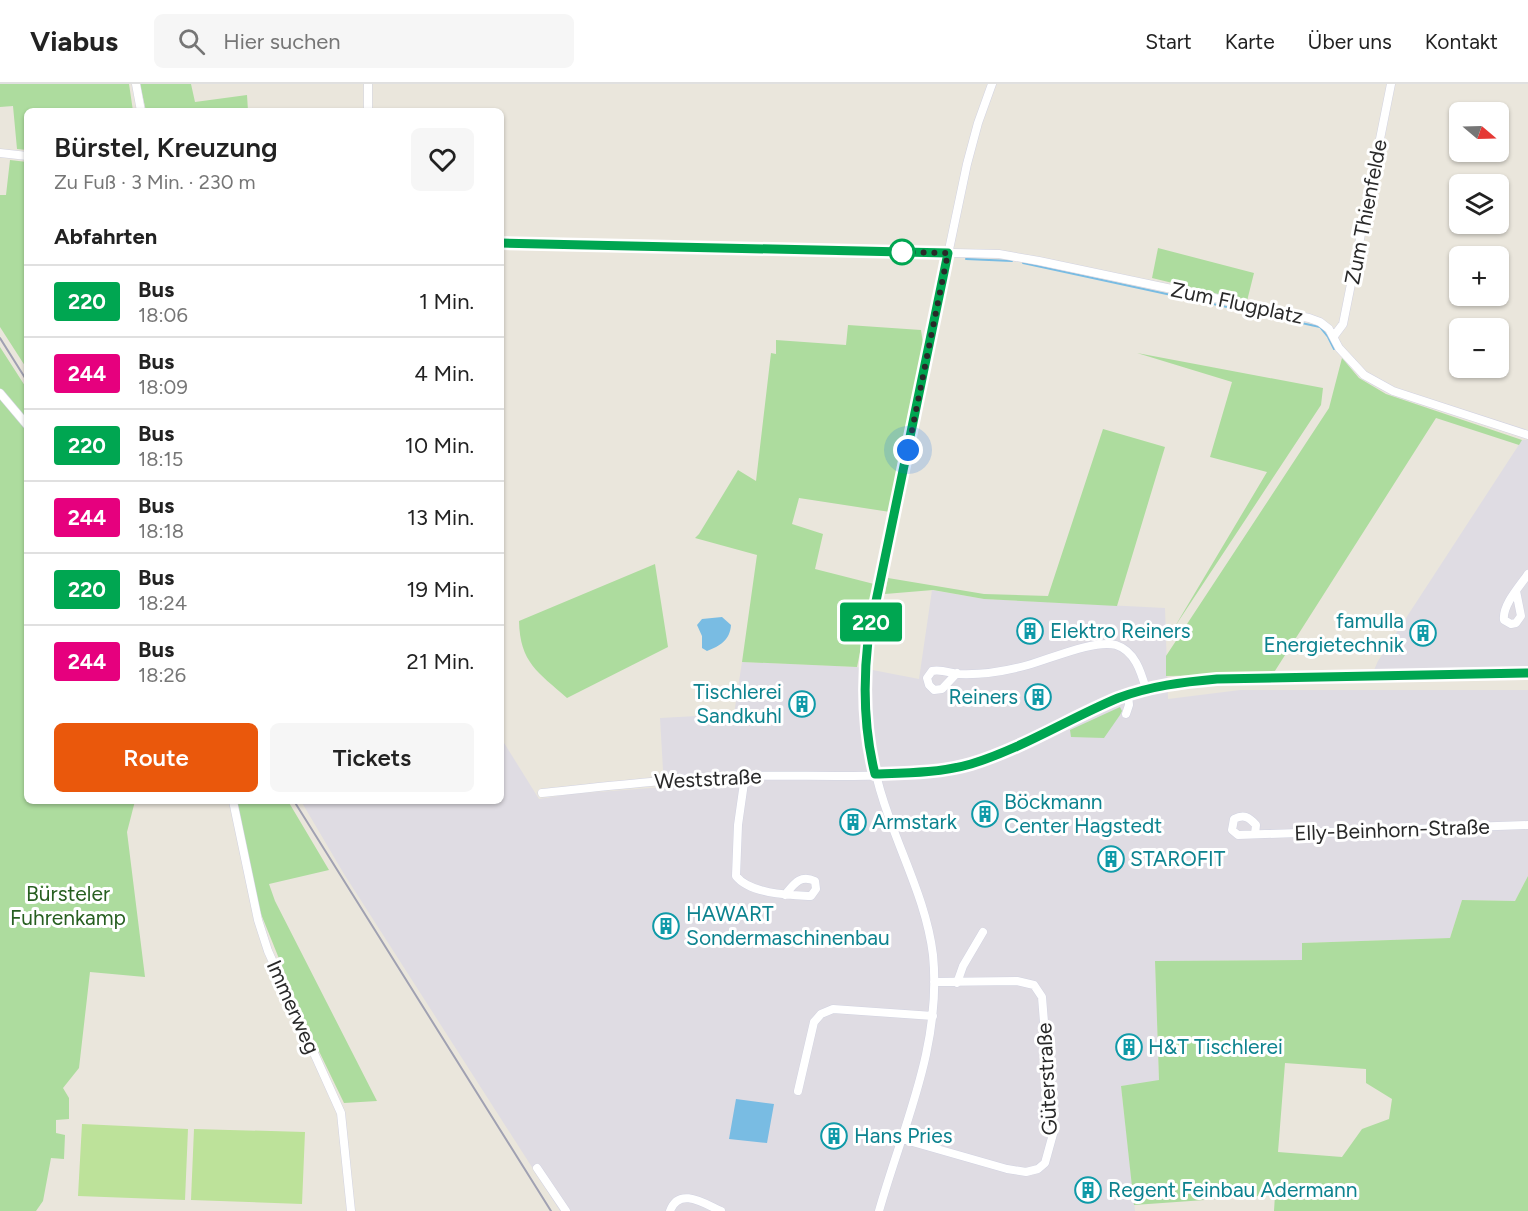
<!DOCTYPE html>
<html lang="de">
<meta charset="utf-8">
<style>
:root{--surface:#fff;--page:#f6f6f6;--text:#222;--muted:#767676;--line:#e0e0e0;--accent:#ea580c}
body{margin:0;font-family:Figtree,sans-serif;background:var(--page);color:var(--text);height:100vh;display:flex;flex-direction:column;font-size:22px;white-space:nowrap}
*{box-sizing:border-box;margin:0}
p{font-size:20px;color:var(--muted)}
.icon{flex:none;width:33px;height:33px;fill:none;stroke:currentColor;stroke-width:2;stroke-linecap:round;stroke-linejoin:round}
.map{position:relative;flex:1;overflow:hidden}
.details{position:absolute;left:24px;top:24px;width:480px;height:696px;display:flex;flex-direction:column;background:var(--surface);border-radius:9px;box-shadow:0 2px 4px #0004}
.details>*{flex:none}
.badge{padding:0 12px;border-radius:4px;font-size:21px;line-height:39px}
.needle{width:39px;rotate:109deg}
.fabs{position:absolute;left:1449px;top:18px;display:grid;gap:12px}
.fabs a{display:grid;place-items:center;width:60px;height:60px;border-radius:9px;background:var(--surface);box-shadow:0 2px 4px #0004;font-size:30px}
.you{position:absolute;width:30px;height:30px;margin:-15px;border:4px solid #fff;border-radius:50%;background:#1a73e8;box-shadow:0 0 0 9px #1a73e833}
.map>.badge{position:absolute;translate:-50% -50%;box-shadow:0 0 0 3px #fff}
h2{padding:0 30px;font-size:22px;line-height:54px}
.round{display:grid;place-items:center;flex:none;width:63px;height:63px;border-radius:9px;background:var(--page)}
.summary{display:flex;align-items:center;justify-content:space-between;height:102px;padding:0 30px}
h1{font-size:28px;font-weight:600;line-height:45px}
.button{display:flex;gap:12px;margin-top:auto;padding:12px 30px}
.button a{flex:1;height:69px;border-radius:9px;background:var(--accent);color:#fff;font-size:24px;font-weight:600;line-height:69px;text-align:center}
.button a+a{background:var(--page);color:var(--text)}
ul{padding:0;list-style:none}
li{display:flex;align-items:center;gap:18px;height:72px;padding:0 30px;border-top:2px solid var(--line)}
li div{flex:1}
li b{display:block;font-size:22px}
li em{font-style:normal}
li .badge{min-width:66px;font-weight:700;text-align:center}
header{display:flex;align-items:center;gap:36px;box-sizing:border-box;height:84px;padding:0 30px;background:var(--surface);border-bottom:2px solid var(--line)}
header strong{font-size:28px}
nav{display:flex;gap:33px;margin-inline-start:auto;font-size:21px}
.search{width:420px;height:54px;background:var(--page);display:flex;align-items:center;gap:15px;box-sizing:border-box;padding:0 21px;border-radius:9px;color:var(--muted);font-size:22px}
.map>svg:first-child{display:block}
</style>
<header>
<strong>Viabus</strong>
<div class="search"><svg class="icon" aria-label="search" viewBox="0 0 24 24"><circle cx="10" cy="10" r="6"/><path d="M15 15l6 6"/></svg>Hier suchen</div>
<nav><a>Start</a><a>Karte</a><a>Über uns</a><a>Kontakt</a></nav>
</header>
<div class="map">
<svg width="1528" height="1127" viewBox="0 0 1528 1127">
<rect width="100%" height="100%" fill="#eae6dc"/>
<path fill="#dfdce3" d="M1522,356H1528V582L1374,586L1378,577Z
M932,506L984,515L1165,524L1168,615L1240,606H1528V792L1515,817L1462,816L1450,854L1302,859V876L1155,877L1159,997L1121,1002L1135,1127H560L344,790L301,717H501V654L539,715L572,710L664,703L660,634L734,630L742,578L857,583L919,595Z"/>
<path fill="#addc9e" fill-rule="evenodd" d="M0,0H129L133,27H27V66L17,65L13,22L0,23Z
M140,0H191L195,18L247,11L248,27H146Z
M10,76L27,78V285L0,243V111H6Z
M1158,164L1254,189L1247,217L1152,194Z
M848,241L921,246L924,266L890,428L799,414L792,440L823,450L815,485L874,500L857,583L742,578L757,471L695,454L699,450L738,386L756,397L771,269L776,270V256L846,261Z
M0,263L27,305V717H135L127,748L145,893L90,888L79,984L63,1004L69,1014V1035L56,1036V1049L65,1051L64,1075L51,1074L43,1117L36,1127H0Z
M1137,269L1323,304L1321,321L1174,544L1267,388L1210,373L1232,298Z
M1342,274L1359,294L1386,310L1522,356L1519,361L1436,334L1273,590L1166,592V572L1329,324Z
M1103,345L1165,363L1117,522L984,515L933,506L885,510L888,494L984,510L1048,512Z
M655,480L668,563L567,614C538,588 520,579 519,537Z
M1120,623L1122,627L1120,631L1104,654L1071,653L1070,646Z
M236,717H288L329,786L269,800L275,817L377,1017L344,1019L303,934L259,825Z
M1528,792V1127H1274L1275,1111L1134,1121L1121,1002L1159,996L1155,877L1302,876V859L1450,854L1462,816L1515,817ZM1285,979L1366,985V999L1392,1015L1389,1035L1362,1045L1342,1073L1278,1068Z"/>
<path fill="#bde29a" d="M82,1040L188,1045L185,1116L78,1112Z
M194,1045L305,1048L302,1120L191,1116Z"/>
<path fill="#79bce3" d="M722,533L731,541C730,556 720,562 707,567L702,564V552L697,541L702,535Z
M736,1015L774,1020L767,1059L729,1055Z"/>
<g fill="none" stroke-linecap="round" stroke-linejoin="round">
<path stroke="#79bce3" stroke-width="2" d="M966,175L1012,177
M1023,179L1320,243L1328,253L1334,265"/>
<g stroke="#d2d3e1" stroke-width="9">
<path id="minor" d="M136,0L141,27
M368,27V0
M0,69L27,72
M501,159L999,170L1039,177L1309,234L1320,238L1329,245L1339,264L1364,291L1393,307L1528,351
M1334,252L1343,240L1391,0
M0,309L27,341
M1516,507L1521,532L1516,539L1511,540L1504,536C1502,521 1520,502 1528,490
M957,589L942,605L934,606L929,601L927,594L932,587C941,585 950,589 959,590C982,591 1006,587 1028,581C1050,575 1095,555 1116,561C1135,567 1141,588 1146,605
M1126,630L1129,621L1128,611
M745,692L738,741L736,792C750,810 789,811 811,812L816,805L815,797C800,790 794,800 785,811
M542,709C610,702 678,694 746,692C816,690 902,698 969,680C1022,666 1068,634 1119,614C1150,602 1183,598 1217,595L1528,589
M233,717L258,836L268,867L341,1029L351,1127
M1255,750L1256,741C1249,733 1244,730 1234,735L1232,746L1238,751L1528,741
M957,899L963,882L983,848
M798,1007L814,938L821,930L833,925L933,932
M902,1055L1007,1085L1026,1088L1038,1085L1045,1079L1053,1050L1042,913L1034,901L1017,897L934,898
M537,1084L566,1127
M670,1127C679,1102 705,1120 721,1127
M879,1127C903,1042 942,962 933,871C927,822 905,779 889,733C864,665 860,603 872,532L967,80L978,39L992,0"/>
</g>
<use href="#minor" stroke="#fff" stroke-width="8"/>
<path stroke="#a0a1b2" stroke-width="2" d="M0,254L27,297
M294,717L551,1127"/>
</g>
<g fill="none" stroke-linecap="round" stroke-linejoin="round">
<g stroke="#fff" stroke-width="14">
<path id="line" d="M501,159L948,169L868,556C863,601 864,646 875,690C907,689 940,689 971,680C1023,664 1068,635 1118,614C1150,602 1183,598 1217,595L1528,589"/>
</g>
<use href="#line" stroke="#00a651" stroke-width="9"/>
<path stroke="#292929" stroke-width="6" stroke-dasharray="0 10.8" d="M902,168L948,169L908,366"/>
</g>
<defs>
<g id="building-ring" transform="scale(1.35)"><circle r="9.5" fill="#fff" stroke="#0f9aa8" stroke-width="1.5"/><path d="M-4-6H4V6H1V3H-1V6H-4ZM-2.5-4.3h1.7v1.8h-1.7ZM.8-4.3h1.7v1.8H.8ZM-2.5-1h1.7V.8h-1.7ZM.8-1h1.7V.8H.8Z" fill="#0f9aa8"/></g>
</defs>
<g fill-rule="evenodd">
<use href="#building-ring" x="1030" y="547"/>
<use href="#building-ring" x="1423" y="549"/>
<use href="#building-ring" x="1038" y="613"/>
<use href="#building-ring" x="802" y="620"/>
<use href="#building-ring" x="985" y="730"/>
<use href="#building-ring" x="853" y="738"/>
<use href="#building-ring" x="1111" y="775"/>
<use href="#building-ring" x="666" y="842"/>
<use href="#building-ring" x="1129" y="963"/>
<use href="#building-ring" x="834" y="1052"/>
<use href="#building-ring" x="1088" y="1106"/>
</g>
<circle fill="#fff" stroke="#00a651" stroke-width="3" cx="902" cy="168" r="12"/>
<g text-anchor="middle" stroke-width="6" stroke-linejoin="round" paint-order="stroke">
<g font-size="21" fill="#292929" stroke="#fff">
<text transform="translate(1366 128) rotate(-79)" y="7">Zum Thienfelde</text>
<text transform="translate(1237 219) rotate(12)" y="7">Zum Flugplatz</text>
<text transform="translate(708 695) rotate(-3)" y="7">Weststraße</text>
<text transform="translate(1392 746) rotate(-2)" y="7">Elly-Beinhorn-Straße</text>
<text transform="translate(293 923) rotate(66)" y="7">Immerweg</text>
<text transform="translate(1047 995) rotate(-93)" y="7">Güterstraße</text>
</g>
<g font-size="21" fill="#0d838f" stroke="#fff" text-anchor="start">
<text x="1404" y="544" text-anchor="end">famulla<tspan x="1404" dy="24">Energietechnik</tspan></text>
<text x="1050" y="554">Elektro Reiners</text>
<text x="782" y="615" text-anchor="end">Tischlerei<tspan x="782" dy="24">Sandkuhl</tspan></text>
<text x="1018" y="620" text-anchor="end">Reiners</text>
<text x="1004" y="725">Böckmann<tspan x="1004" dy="24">Center Hagstedt</tspan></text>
<text x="872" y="745">Armstark</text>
<text x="1130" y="782">STAROFIT</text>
<text x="686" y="837">HAWART<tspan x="686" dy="24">Sondermaschinenbau</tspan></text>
<text x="1148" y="970">H&amp;T Tischlerei</text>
<text x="854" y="1059">Hans Pries</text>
<text x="1108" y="1113">Regent Feinbau Adermann</text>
</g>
<g font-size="21" fill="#275f20" stroke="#fff">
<text x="68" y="817">Bürsteler<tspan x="68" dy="24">Fuhrenkamp</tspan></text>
</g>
</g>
</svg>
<div class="fabs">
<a><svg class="needle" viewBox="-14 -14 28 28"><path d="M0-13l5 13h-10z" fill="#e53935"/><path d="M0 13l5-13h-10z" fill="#767676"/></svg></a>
<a><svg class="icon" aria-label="layers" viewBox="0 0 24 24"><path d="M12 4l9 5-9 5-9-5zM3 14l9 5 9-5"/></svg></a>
<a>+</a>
<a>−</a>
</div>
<div class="you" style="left:908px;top:366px"></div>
<b class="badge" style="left:871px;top:538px;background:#00a651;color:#fff">220</b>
<section class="details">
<div class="summary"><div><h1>Bürstel, Kreuzung</h1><p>Zu Fuß · 3 Min. · 230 m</p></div><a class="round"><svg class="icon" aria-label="heart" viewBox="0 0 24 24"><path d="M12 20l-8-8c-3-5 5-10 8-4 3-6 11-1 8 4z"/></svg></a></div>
<h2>Abfahrten</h2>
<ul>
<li><span class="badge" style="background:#00a651;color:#fff">220</span><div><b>Bus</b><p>18:06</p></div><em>1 Min.</em></li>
<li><span class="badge" style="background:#e6007e;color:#fff">244</span><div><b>Bus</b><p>18:09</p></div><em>4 Min.</em></li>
<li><span class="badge" style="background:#00a651;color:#fff">220</span><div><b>Bus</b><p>18:15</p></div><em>10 Min.</em></li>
<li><span class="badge" style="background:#e6007e;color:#fff">244</span><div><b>Bus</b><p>18:18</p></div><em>13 Min.</em></li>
<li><span class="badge" style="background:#00a651;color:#fff">220</span><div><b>Bus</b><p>18:24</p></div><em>19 Min.</em></li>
<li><span class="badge" style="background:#e6007e;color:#fff">244</span><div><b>Bus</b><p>18:26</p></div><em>21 Min.</em></li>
</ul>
<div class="button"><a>Route</a><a>Tickets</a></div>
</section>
</div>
